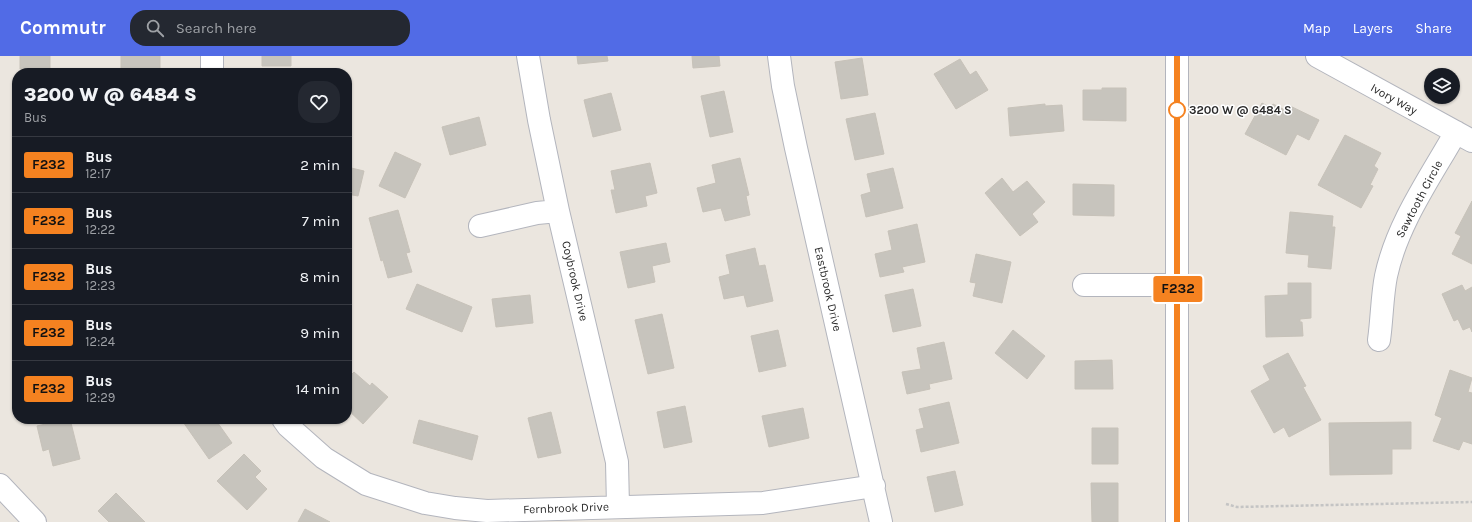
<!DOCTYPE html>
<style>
:root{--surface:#171b24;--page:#242831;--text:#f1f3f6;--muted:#9ea1a6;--line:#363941;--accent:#516be6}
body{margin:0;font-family:Karla,sans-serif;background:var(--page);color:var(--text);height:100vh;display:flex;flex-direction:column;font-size:15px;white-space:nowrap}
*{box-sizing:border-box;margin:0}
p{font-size:13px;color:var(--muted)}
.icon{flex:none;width:22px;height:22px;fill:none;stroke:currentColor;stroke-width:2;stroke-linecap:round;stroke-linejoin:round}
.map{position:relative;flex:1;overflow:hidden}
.sheet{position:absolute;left:12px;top:12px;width:340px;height:356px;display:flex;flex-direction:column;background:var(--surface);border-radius:16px;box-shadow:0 1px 3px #0004}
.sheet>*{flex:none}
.badge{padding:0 8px;border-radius:3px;font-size:14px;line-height:26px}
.controls{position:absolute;left:1424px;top:12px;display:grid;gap:8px}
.controls a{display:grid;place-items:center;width:36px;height:36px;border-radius:50%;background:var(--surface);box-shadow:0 1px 3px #0004;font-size:20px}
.map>.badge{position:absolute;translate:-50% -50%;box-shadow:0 0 0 2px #fff}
.round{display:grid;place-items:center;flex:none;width:42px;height:42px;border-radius:16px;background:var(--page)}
.headline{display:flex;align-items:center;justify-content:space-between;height:68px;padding:0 12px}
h1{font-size:19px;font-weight:800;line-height:30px}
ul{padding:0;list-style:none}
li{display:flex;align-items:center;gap:12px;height:56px;padding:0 12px;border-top:1px solid var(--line)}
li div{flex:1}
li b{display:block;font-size:15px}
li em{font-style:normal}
li .badge{min-width:44px;font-weight:700;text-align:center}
header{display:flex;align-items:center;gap:24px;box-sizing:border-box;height:56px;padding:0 20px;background:var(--accent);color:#fff}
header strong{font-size:19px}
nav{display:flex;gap:22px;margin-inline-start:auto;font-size:14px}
.search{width:280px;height:36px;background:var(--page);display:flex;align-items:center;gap:10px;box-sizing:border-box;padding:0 14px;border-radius:16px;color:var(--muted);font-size:15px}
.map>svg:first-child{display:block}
</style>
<header>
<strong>Commutr</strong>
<div class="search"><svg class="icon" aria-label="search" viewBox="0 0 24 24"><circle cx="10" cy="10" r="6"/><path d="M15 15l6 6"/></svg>Search here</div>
<nav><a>Map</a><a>Layers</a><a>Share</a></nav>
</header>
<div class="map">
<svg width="1472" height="466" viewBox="0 0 1472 466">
<rect width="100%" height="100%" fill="#ebe6df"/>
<path fill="#c7c4bd" stroke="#c7c2b9" d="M20,0H50V17H23V13H20Z
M121,0H160V14H121Z
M262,0H291V10H262Z
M577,0H607L608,5L578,8Z
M692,0H719L720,10L693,12Z
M862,2L868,39L841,43L835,6Z
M960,3L970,19L976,15L988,34L956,53L934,18Z
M1102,32H1126V65L1083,64V34H1102Z
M724,35L733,76L710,81L701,40Z
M611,37L621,74L593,81L584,44Z
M1262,47L1271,52L1273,48L1285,54L1288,49L1319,64L1309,84L1297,78L1286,99L1245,78Z
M1045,48V50L1062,49L1064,75L1010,80L1008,52Z
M875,57L884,98L855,104L846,63Z
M479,61L486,89L450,99L442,71Z
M1345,79L1381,97L1374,110L1378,113L1370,129L1373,130L1361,152L1318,129Z
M395,96L421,108L405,142L379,130Z
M740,102L749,139L746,140L750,159L725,165L721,152L703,156L697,132L716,127L712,109Z
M650,107L657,137L645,140L647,150L616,157L611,134H615L611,115Z
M347,111L364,115L358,140L347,138Z
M893,112L903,152L866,161L861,139L871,136L867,118Z
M1002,122L1013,136L1027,125L1045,146L1032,158L1038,166L1020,180L985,137Z
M1073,128L1114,129V160L1073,159Z
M1472,145V208L1452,198L1461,180L1455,177Z
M398,154L410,196L406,197L412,216L388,222L383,204L381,205L369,162Z
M1290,156L1333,160L1332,171H1335L1331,213L1308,211L1309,199L1286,197Z
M917,168L925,206L902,211L904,216L880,221L875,198L892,194L888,175Z
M666,187L670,206L652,210L655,226L628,232L620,196Z
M755,192L759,210L765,209L773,245L747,251L744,239L724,243L719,221L730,218L726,199Z
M976,198L1011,206L1002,247L973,240L976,227L970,226Z
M1288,227H1311V262L1300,263V266H1302L1303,280L1266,281L1265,240L1288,239Z
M417,228L472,251L462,276L406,253Z
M1462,229L1465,235L1472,231V276L1470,271L1463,274L1458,263L1454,265L1442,238Z
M913,233L921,270L893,276L885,239Z
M530,239L533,267L496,271L492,243Z
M662,258L674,312L648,318L635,264Z
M778,274L786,310L759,316L751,280Z
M1013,274L1045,300L1027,323L995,297Z
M944,286L952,323L929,328L930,333L907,338L902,316L921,313L917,292Z
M1288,297L1306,330L1303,331L1321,364L1289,381L1284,371L1274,377L1251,335L1270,324L1263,310Z
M1112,304L1113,333H1075V305Z
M1450,314L1472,322L1468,336L1472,337V388L1463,385L1459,394L1433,385L1442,362L1435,359Z
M354,316L370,330L372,327L388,341L363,368L347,353V323Z
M949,346L959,387L921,396L916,374L924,372L919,353Z
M685,350L692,386L664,392L657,356Z
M803,352L809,382L769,391L762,360Z
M551,356L561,397L538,402L528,362Z
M67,363H70L80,403L53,410L49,393L43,395L37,370Z
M181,363H215L232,387L209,403Z
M419,364L478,380L472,404L413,387Z
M1411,366V393H1392V418L1330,419L1329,367Z
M1092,372H1118V408H1092Z
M244,398L261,415L255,421L267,433L247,454L217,425Z
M955,415L963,449L935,456L927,421Z
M1091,427H1118V466H1092Z
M116,437L145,466H109L98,455Z
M305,453L330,466H298Z"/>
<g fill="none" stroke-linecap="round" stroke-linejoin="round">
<g stroke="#b3b5bd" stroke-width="24">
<path id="minor" d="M212,0V17
M528,0L539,64L558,155L617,406L618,451
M779,0L783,30L796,92L881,466
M1317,0L1472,85
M480,170L537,157L558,155
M1084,229H1178
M1379,284C1382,263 1382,240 1386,220C1397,168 1430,122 1456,76
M283,363L288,370L324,402L366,428L425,447L455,452L487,455L763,447L874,430
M0,429L35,466"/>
</g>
<g stroke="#b3b5bd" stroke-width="24">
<path id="tertiary" d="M1177,466V0"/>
</g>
<path stroke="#c4c4c4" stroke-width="2.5" stroke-dasharray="3 2" stroke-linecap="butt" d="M1226,448L1237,451L1472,446"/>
<use href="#minor" stroke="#fff" stroke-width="22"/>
<use href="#tertiary" stroke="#fff" stroke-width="22"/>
</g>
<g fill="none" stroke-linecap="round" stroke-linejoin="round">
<g stroke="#fff" stroke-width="9">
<path id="line" d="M1177,466V0"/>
</g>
<use href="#line" stroke="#f58220" stroke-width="6"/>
</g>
<circle fill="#fff" stroke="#f58220" stroke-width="2" cx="1177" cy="54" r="8"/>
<g text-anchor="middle" stroke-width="3" stroke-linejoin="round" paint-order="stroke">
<g font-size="12" fill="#2b2b2b" stroke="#fff">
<text transform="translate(1394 43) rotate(29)" y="4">Ivory Way</text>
<text transform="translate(1419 143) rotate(-62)" y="4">Sawtooth Circle</text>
<text transform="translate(575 225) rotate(77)" y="4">Coybrook Drive</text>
<text transform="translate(828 233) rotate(77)" y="4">Eastbrook Drive</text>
<text transform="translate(566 452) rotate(-2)" y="4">Fernbrook Drive</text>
</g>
<g font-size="12" font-weight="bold" fill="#2b2b2b" stroke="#fff" text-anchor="start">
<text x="1189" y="58">3200 W @ 6484 S</text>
</g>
</g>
</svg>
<div class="controls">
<a><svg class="icon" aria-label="layers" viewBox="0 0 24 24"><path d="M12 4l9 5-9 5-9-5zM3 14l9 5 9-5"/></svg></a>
</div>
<b class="badge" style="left:1178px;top:233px;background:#f58220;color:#111">F232</b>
<section class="sheet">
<div class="headline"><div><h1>3200 W @ 6484 S</h1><p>Bus</p></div><a class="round"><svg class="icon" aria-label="heart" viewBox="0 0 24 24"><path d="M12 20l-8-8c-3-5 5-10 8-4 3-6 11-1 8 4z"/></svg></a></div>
<ul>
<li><span class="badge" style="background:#f58220;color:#111">F232</span><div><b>Bus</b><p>12:17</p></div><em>2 min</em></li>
<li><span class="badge" style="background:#f58220;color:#111">F232</span><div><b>Bus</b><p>12:22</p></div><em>7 min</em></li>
<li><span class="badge" style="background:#f58220;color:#111">F232</span><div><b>Bus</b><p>12:23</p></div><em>8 min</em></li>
<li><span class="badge" style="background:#f58220;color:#111">F232</span><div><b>Bus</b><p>12:24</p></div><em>9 min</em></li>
<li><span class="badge" style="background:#f58220;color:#111">F232</span><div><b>Bus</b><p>12:29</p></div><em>14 min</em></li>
</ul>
</section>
</div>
